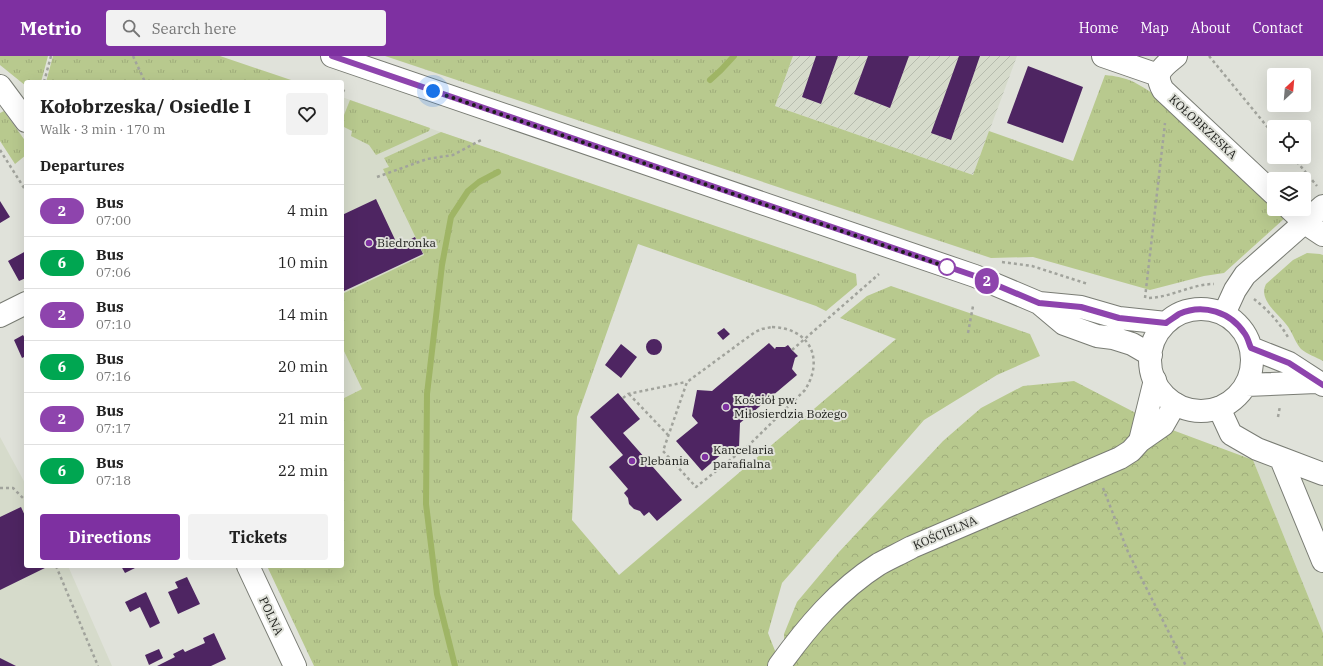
<!DOCTYPE html>
<meta charset="utf-8">
<style>
:root{--surface:#fff;--page:#f2f2f2;--text:#222;--muted:#767676;--line:#e0e0e0;--accent:#7e30a1}
body{margin:0;font-family:"IBM Plex Serif",serif;background:var(--page);color:var(--text);height:100vh;display:flex;flex-direction:column;font-size:15px;white-space:nowrap}
*{box-sizing:border-box;margin:0}
p{font-size:13px;color:var(--muted)}
.icon{flex:none;width:22px;height:22px;fill:none;stroke:currentColor;stroke-width:2;stroke-linecap:round;stroke-linejoin:round}
.map{position:relative;flex:1;overflow:hidden}
.side{position:absolute;left:24px;top:24px;width:320px;height:488px;display:flex;flex-direction:column;background:var(--surface);border-radius:4px;box-shadow:0 4px 16px #0002}
.side>*{flex:none}
.badge{padding:0 8px;border-radius:13px;font-size:14px;line-height:26px}
.needle{width:26px;rotate:26deg}
.controls{position:absolute;left:1267px;top:12px;display:grid;gap:8px}
.controls a{display:grid;place-items:center;width:44px;height:44px;border-radius:4px;background:var(--surface);box-shadow:0 4px 16px #0002;font-size:20px}
.you{position:absolute;width:20px;height:20px;margin:-10px;border:3px solid #fff;border-radius:50%;background:#1a73e8;box-shadow:0 0 0 6px #1a73e833}
.map>.badge{position:absolute;translate:-50% -50%;box-shadow:0 0 0 2px #fff}
h2{padding:0 16px;font-size:15px;line-height:36px}
.round{display:grid;place-items:center;flex:none;width:42px;height:42px;border-radius:4px;background:var(--page)}
.overview{display:flex;align-items:center;justify-content:space-between;height:68px;padding:0 16px}
h1{font-size:19px;font-weight:700;line-height:30px}
.primary-button{display:flex;gap:8px;margin-top:auto;padding:8px 16px}
.primary-button a{flex:1;height:46px;border-radius:4px;background:var(--accent);color:#fff;font-size:16px;font-weight:700;line-height:46px;text-align:center}
.primary-button a+a{background:var(--page);color:var(--text)}
ul{padding:0;list-style:none}
li{display:flex;align-items:center;gap:12px;height:52px;padding:0 16px;border-top:1px solid var(--line)}
li div{flex:1}
li b{display:block;font-size:15px}
li em{font-style:normal}
li .badge{min-width:44px;font-weight:700;text-align:center}
header{display:flex;align-items:center;gap:24px;box-sizing:border-box;height:56px;padding:0 20px;background:var(--accent);color:#fff}
header strong{font-size:19px}
nav{display:flex;gap:22px;margin-inline-start:auto;font-size:14px}
.search{width:280px;height:36px;background:var(--page);display:flex;align-items:center;gap:10px;box-sizing:border-box;padding:0 14px;border-radius:4px;color:var(--muted);font-size:15px}
.map>svg:first-child{display:block}
</style>
<header>
<strong>Metrio</strong>
<div class="search"><svg class="icon" aria-label="search" viewBox="0 0 24 24"><circle cx="10" cy="10" r="6"/><path d="M15 15l6 6"/></svg>Search here</div>
<nav><a>Home</a><a>Map</a><a>About</a><a>Contact</a></nav>
</header>
<div class="map">
<svg width="1323" height="610" viewBox="0 0 1323 610">
<defs>
<pattern id="industrial-furrows" width="10" height="10" patternUnits="userSpaceOnUse"><rect width="10" height="10" fill="#d6dbcb"/><path d="M-1 1l2-2M0 10L10 0M9 11l2-2" fill="none" stroke="#b7bcae"/></pattern>
<pattern id="grass-tufts" width="24" height="20" patternUnits="userSpaceOnUse"><rect width="24" height="20" fill="#b8c98e"/><path d="M3 7l-1-3M5 7V3M7 7l1-3M15 17l-1-3M17 17v-4M19 17l1-3" fill="none" stroke="#9eac7a"/></pattern>
<pattern id="forest-crowns" width="20" height="18" patternUnits="userSpaceOnUse"><rect width="20" height="18" fill="#b8c98e"/><path d="M2 6a3 3 0 1 1 6 0M12 15a3 3 0 1 1 6 0" fill="none" stroke="#9eac7a"/></pattern>
</defs>
<rect width="100%" height="100%" fill="#e0e2da"/>
<path fill="#d6dbcb" d="M342,41L480,90L435,215L342,258Z
M342,291L362,333L342,343Z
M0,381L26,429V510H68L112,610H0Z
M1260,385L1323,407V577L1253,404Z"/>
<path fill="url(#industrial-furrows)" d="M793,0H1017L973,119L775,50Z"/>
<path fill="url(#grass-tufts)" d="M0,0H48L41,26H26V30L0,9Z
M53,0H220L297,26H46Z
M385,0H793L775,50L973,119L989,75L1073,105L1105,19C1126,21 1134,25 1152,37L1274,153L1286,161L1224,217L1204,220L1150,234L1033,201L991,202Z
M350,44L430,72L429,75L376,99L369,89L351,80L352,75L342,70V64Z
M4,55L26,86V99L15,108L0,85V57Z
M441,76L856,218L857,229L826,255L816,250L638,188L577,361L572,464L619,519L896,283L840,262L867,240L891,230L1030,278L1040,300L997,319L924,364L782,527L768,577L781,610H314L267,510H342V343L362,333L342,291V238L424,199L383,113L389,111L384,102Z
M1307,197L1320,198L1323,199V305C1316,301 1307,298 1301,293C1296,287 1294,281 1290,274C1283,260 1257,246 1266,228L1293,204Z"/>
<path fill="url(#forest-crowns)" d="M1074,325L1159,369L1253,404L1323,577V610H785L784,578L797,546L839,496L943,385L981,352L1023,330Z"/>
<g fill="none" stroke-linecap="round" stroke-linejoin="round">
<path stroke="#9fb565" stroke-width="6" d="M710,24L721,14L734,0
M455,610L437,538L426,448L427,338L442,209L451,161L468,135L479,126L498,116"/>
</g>
<path fill="#4e2562" d="M816,0H838L821,48L802,41Z
M868,0H909L890,52L854,38Z
M959,0H980L951,84L931,77Z
M1028,10L1083,31L1063,87L1007,67Z
M376,143L398,190L415,181L423,198L342,236V159Z
M0,145L10,161L0,167Z
M26,195V222L19,225L8,205Z
M724,272L730,278L723,284L717,277Z
M23,279L26,284V300L22,302L14,284Z
M646 291a8 8 0 1 1 16 0a8 8 0 1 1-16 0Z
M769,287L775,293L776,291H785L788,289L792,294L798,300L795,302L792,313L797,319L740,367L739,392L731,390L702,415L676,385L698,367L692,360L697,334L712,335Z
M621,288L637,301L621,322L605,309Z
M618,337L640,363L623,377L682,444L657,465L649,456L644,460L640,455L634,453L629,448L628,442L624,437L628,433L609,411L623,399L590,361Z
M21,451L26,462V510H49L0,534V461Z
M121,510H134L135,512L125,517Z
M187,521L200,548L178,558L168,536L178,532L175,526Z
M146,536L160,567L150,572L140,551L130,556L125,546Z
M214,577L226,603L211,610H157L175,601L173,598L183,593L185,596L205,587L203,582Z
M159,593L163,602L149,609L145,599Z
M0,602L16,610H0Z"/>
<g fill="none" stroke-linecap="round" stroke-linejoin="round">
<g stroke="#797c74" stroke-width="24">
<path id="minor" d="M1103,0L1158,19
M1176,0C1163,11 1153,16 1163,34L1274,138
M0,30L26,65
M1290,153L1305,167L1323,179
M1224,258L1235,234L1245,219L1323,150
M0,260L26,247
M1219,352L1231,378L1257,393L1323,418
M1140,385L1155,324
M1281,403L1323,505
M248,510L295,610
M779,610C807,571 838,534 879,508C890,502 901,497 912,491L1120,402L1131,395L1140,385L1163,369L1175,348"/>
</g>
<g stroke="#797c74" stroke-width="24">
<path id="major" d="M332,0L975,220L1039,247L1064,268L1097,280L1113,282L1132,288L1151,299
M1039,247L1081,251L1119,262L1166,267
M1150 304a51 51 0 1 1 102 0a51 51 0 1 1-102 0Z
M1251,292L1289,307L1323,329
M1246,329L1316,326"/>
</g>
<path stroke="#a1a39c" stroke-width="2.5" stroke-dasharray="3 3" stroke-linecap="butt" d="M133,0L145,26
M1209,0L1274,79
M44,26L51,0
M342,34L347,36
M0,94L26,135
M1293,101L1317,130
M377,121L427,103L453,99L483,83
M1002,206L1032,210L1088,228
M1145,242L1165,67
M1149,242C1172,241 1192,228 1214,228
M1254,243C1267,253 1281,268 1289,283
M772,271C809,272 825,302 805,334L749,389L696,431L663,395L687,326L755,276L762,273Z
M968,277L973,250
M792,294L879,218
M629,338L669,380
M623,342L628,338L686,326
M1278,361L1280,350
M0,432H13L26,445
M1103,432L1128,496L1186,610
M56,510L98,610"/>
<use href="#minor" stroke="#fff" stroke-width="22"/>
<use href="#major" stroke="#fff" stroke-width="22"/>
</g>
<g fill="none" stroke-linecap="round" stroke-linejoin="round">
<g stroke="#fff" stroke-width="9">
<path id="line" d="M332,0L975,220L1039,247L1081,251L1119,262L1166,267C1170,264 1175,261 1179,258C1203,247 1231,256 1245,278C1248,282 1249,288 1251,292L1289,307L1323,329"/>
</g>
<use href="#line" stroke="#8e44ad" stroke-width="6"/>
<path stroke="#1d1e1b" stroke-width="4" stroke-dasharray="0 7.2" d="M433,35L947,211"/>
</g>
<g fill="#7e30a1" stroke="#e0e2da" stroke-width="1.5">
<circle cx="369" cy="187" r="4"/>
<circle cx="726" cy="351" r="4"/>
<circle cx="705" cy="401" r="4"/>
<circle cx="632" cy="405" r="4"/>
</g>
<circle fill="#fff" stroke="#8e44ad" stroke-width="2" cx="947" cy="211" r="8"/>
<g text-anchor="middle" stroke-width="4" stroke-linejoin="round" paint-order="stroke">
<g font-size="12" fill="#1d1e1b" stroke="#e0e2da">
<text transform="translate(1203 71) rotate(43)" y="4">KOŁOBRZESKA</text>
<text transform="translate(945 477) rotate(-23)" y="4">KOŚCIELNA</text>
<text transform="translate(271 560) rotate(65)" y="4">POLNA</text>
</g>
<g font-size="12" fill="#1d1e1b" stroke="#e0e2da" text-anchor="start">
<text x="377" y="191">Biedronka</text>
<text x="734" y="348">Kościół pw.<tspan x="734" dy="14">Miłosierdzia Bożego</tspan></text>
<text x="713" y="398">Kancelaria<tspan x="713" dy="14">parafialna</tspan></text>
<text x="640" y="409">Plebania</text>
</g>
</g>
</svg>
<div class="controls">
<a><svg class="needle" viewBox="-14 -14 28 28"><path d="M0-13l5 13h-10z" fill="#e53935"/><path d="M0 13l5-13h-10z" fill="#767676"/></svg></a>
<a><svg class="icon" aria-label="locate" viewBox="0 0 24 24"><circle cx="12" cy="12" r="6"/><path d="M12 2v4M12 18v4M2 12h4M18 12h4"/></svg></a>
<a><svg class="icon" aria-label="layers" viewBox="0 0 24 24"><path d="M12 4l9 5-9 5-9-5zM3 14l9 5 9-5"/></svg></a>
</div>
<div class="you" style="left:433px;top:35px"></div>
<b class="badge" style="left:987px;top:225px;background:#8e44ad;color:#fff">2</b>
<section class="side">
<div class="overview"><div><h1>Kołobrzeska/ Osiedle I</h1><p>Walk · 3 min · 170 m</p></div><a class="round"><svg class="icon" aria-label="heart" viewBox="0 0 24 24"><path d="M12 20l-8-8c-3-5 5-10 8-4 3-6 11-1 8 4z"/></svg></a></div>
<h2>Departures</h2>
<ul>
<li><span class="badge" style="background:#8e44ad;color:#fff">2</span><div><b>Bus</b><p>07:00</p></div><em>4 min</em></li>
<li><span class="badge" style="background:#00a651;color:#fff">6</span><div><b>Bus</b><p>07:06</p></div><em>10 min</em></li>
<li><span class="badge" style="background:#8e44ad;color:#fff">2</span><div><b>Bus</b><p>07:10</p></div><em>14 min</em></li>
<li><span class="badge" style="background:#00a651;color:#fff">6</span><div><b>Bus</b><p>07:16</p></div><em>20 min</em></li>
<li><span class="badge" style="background:#8e44ad;color:#fff">2</span><div><b>Bus</b><p>07:17</p></div><em>21 min</em></li>
<li><span class="badge" style="background:#00a651;color:#fff">6</span><div><b>Bus</b><p>07:18</p></div><em>22 min</em></li>
</ul>
<div class="primary-button"><a>Directions</a><a>Tickets</a></div>
</section>
</div>
